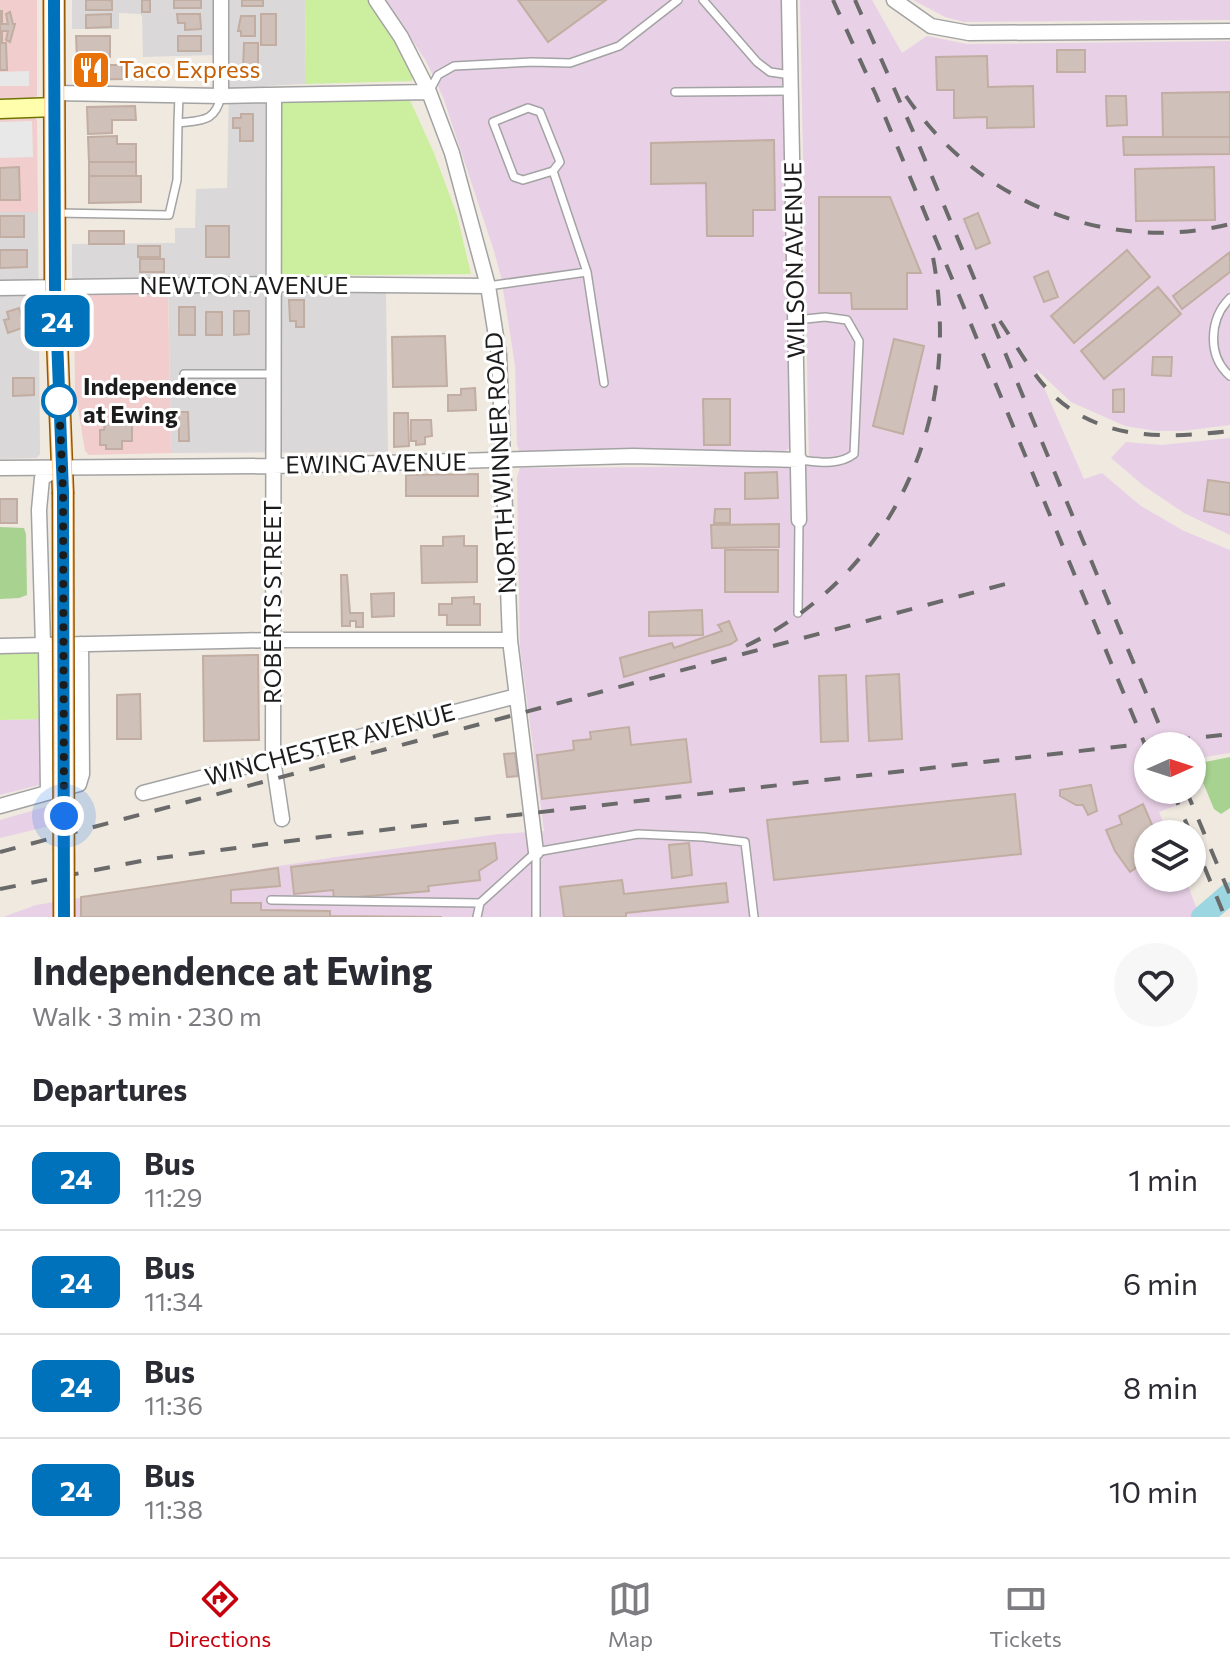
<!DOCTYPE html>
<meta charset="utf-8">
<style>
:root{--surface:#fff;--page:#f7f7f7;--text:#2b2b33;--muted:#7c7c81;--line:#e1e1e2;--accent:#c7000d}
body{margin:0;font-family:Commissioner,sans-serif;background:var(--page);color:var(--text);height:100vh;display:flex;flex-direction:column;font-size:30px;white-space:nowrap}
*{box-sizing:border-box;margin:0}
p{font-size:26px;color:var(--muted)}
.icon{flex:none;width:44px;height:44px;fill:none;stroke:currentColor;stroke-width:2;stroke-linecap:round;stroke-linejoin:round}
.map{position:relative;height:917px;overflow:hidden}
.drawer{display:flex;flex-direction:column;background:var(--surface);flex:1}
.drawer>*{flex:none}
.badge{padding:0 16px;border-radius:12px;font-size:28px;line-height:52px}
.needle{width:52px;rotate:87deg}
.controls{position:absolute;left:1134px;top:732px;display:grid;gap:16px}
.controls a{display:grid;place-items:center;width:72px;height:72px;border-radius:50%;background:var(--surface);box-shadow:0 2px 6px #0004;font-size:40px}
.you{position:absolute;width:40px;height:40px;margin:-20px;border:6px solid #fff;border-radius:50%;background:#1a73e8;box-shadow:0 0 0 12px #1a73e833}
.map>.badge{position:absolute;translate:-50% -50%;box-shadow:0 0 0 4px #fff}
h2{padding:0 32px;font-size:30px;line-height:72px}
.round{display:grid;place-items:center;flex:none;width:84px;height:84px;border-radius:42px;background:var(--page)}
.headline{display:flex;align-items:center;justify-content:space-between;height:136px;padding:0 32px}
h1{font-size:38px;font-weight:700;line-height:60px}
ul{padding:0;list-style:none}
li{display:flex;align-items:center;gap:24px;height:104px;padding:0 32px;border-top:2px solid var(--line)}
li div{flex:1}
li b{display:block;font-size:30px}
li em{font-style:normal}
li .badge{min-width:88px;font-weight:700;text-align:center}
.menu{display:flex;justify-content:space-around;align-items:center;height:112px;border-top:2px solid var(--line);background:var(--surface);font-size:22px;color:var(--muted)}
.menu a{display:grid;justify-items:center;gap:4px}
.menu .active{color:var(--accent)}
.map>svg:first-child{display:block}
</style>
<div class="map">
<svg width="1230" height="917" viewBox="0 0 1230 917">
<rect width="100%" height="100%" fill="#efe9e0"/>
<path fill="#dad8d9" d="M72,0H305L306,84L265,86V292L386,291L388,452L171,453L168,280L76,281L72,277V244L175,243V228H195L196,189L227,188L229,86H215V55L143,57L142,16L140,14L119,13V29H72Z
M0,212H38L40,454L37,458L0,459Z"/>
<path fill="#f2cdcd" d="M0,0H37V96L33,100H0Z
M33,116L37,120L38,212H0V117Z
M168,294L171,453L89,455L85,451L75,390L74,300L78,295Z"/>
<path fill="#e8d1e6" d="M386,0H784L790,448L783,452H520L517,445L515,365L501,277L494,251L443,97L426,61Z
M800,0H872L902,53L927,36L967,44L1230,41V425L1182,431H1156L1125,426L1071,402L1036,369L1084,479L1102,473L1141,506L1184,531L1230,550V753L1192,759V746H1148V790H1180L1185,802L1159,812L1168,834H1148V878H1185L1200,917H3L36,905L336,857L499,834L544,831L520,648L517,477L520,468L809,466Z
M913,0H1230V20L964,22L945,17Z
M1230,438V535L1184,513L1144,486L1111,458L1126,442L1161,445Z
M42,719V779L39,785L0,795V720Z
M49,806L50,826L0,838V820Z"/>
<path fill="#ccef9f" d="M305,0H368L413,72L412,81L306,84Z
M409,98L434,153L457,215L471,274L281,276V101Z
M0,651L40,652L42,719L0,720Z"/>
<path fill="#a8d290" d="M0,527L24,528L26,534L27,595L19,598L0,599Z
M1230,757V808L1221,814L1214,809L1197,768L1200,763Z"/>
<path fill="#e8e8e8" d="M29,71V86H0V72Z
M32,121L33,157L0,158V122Z"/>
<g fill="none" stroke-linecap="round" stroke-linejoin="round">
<path stroke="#9bd6e1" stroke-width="22" d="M1202,917L1230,893"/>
</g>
<path fill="#cfc1b9" stroke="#c1ada1" stroke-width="2" d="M86,0H108L112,1V10H86Z
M142,0H150V12H142Z
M174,0H201V8H174Z
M242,0H263V6H242Z
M518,0H606L548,42Z
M0,11H2V24H8L6,14L10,12L13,24H15L10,42L6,40L8,31H2V43H6L7,70H0Z
M111,14V27L86,28V15Z
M177,14H200L201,29L185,30V23H178Z
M261,14H276V45H261Z
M241,16H255V36H241V31H238Z
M76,36H110V57L77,58Z
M178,36H201V51H178Z
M244,43H258V70H243Z
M1057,50H1085V72H1057Z
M987,56L988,87L1033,86L1034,127L987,128V117L954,118V90H937L936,57Z
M100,57V65H122L123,79L77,80V58Z
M1230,92V137H1163L1162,93Z
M1106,96H1126L1127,125L1107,126Z
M135,106L136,120H112V133L88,134L87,107Z
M241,114H253V141H240V128H233V118H241Z
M117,136V144H136V162H89L88,137Z
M1123,137H1230V154L1124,155Z
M774,140L775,210H753V236H707L706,183L651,184V143Z
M89,162H136V176H89Z
M19,167L20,200H0V168Z
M1214,167L1215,220L1136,221L1135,169Z
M89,176H141V202L89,203Z
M819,197H890L921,273H907V309H852L851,293H819Z
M978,213L990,243L976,249L964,219Z
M0,216H24V237H0Z
M206,226H229V257H206Z
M89,231H124V244H89Z
M138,246H160V257H138Z
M0,250H27V267L0,268Z
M1127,250L1150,277L1074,343L1051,316Z
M1230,252V272L1182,309L1173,296Z
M140,259H164V272H140Z
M1048,271L1058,297L1044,302L1034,277Z
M1158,287L1181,314L1104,379L1081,351Z
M289,300H304V327H296V321H290Z
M179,307H195V335H179Z
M19,308L25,327L8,333L4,320L9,319L7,312Z
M234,311H249V334L234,335Z
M206,312H222V335H206Z
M445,336L447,386L393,387L392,337Z
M894,339L924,346L903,434L873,426Z
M1153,357H1172L1171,376L1152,375Z
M13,378H34V395L13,396Z
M475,388L476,410L448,411V395H461V389Z
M1124,389V412H1113V390Z
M703,399H730V445H704Z
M179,412H188L189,441H179Z
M394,413H408L409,446L394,447Z
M411,420H431L432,436L425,437V444L416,445V441H411Z
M105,423L132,424V441H122V449H106V445H100V430H104Z
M777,472L778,498L745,499V473Z
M478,474V496H406V475Z
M1208,480L1230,483V515L1204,511Z
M0,499H17V523H0Z
M715,509H730V523H714Z
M779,524V547L712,548L711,525Z
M464,536V546H477V582L422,583L421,546H443V537Z
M725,550H778V592H725Z
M341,575H347L350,613H363V627H356V621H350V626H342Z
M394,593V616L372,617L371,594Z
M474,597V604H480V625H447V615H439V604H452V598Z
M702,610L703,635L649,636V612Z
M729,621L737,640L731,644L624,677L620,658L672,643L674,648L722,631L718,625Z
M258,655L259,740L204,741L203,656Z
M899,674L902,739L869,741L866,676Z
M846,675L848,741L821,742L819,676Z
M140,694L141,739H117V695Z
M629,727L631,745L686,739L691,782L542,799L537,755L574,750L573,741L591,739L590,732Z
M515,753L518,776L507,777L504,754Z
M1091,785L1097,811L1088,815L1083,805H1076L1060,796V790Z
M1015,794L1021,854L774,880L767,820Z
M1143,804L1156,834H1148V862L1141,870L1139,866L1130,872L1115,851L1106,830L1122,824L1119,816Z
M495,843L497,859L479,871L480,880L428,886L429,891L334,899L333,890L294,894L291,867Z
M689,843L692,875L672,878L669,845Z
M278,868L280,886L231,890V903H261V910L330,911V916L442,917H81V897Z
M622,880L624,894L726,883L728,902L626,913V917H564L560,887Z"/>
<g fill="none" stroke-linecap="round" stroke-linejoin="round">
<g stroke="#a3a3a3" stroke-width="10">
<path id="lane" d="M703,0L757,62L770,72L791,75
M430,90L438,75L454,66L532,62L570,63L619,46L678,0
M675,92L791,91
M179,95L178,123C201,120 215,123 221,96
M553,171L523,180L514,177L493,122L528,108L540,112L560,162L553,171L587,272
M57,213L169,215L177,180L178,123
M488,286L587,272L604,383
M1230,298C1209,319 1207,356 1230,376
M796,320L825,317L847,320L859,341L854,454C838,466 819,462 800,460
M184,374H273
M798,613L799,520
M271,900L480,903
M477,917L480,903L536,852L638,834L703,837L745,842L754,917
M536,917V852"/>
</g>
<g stroke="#a3a3a3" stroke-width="17">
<path id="street" d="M221,0V96
M376,0L401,37L429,92L452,153L488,286L499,355L510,640L536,852
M789,0L799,520
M894,0L931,26L969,33L1230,31
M55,93L221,96L429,92
M274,95L273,759L282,819
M0,288L273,284L488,286
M0,468L273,466L633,456L800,460
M43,645L39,510L42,478L58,469
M46,645L48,792
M0,646L272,640H510
M143,793L517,696
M0,806L79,784L82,774L81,644"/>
</g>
<g stroke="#707500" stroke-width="21">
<path id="secondary" d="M0,109L55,107"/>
</g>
<g stroke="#935900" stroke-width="23">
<path id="primary" d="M54,0L55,287L63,492"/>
</g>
<use href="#lane" stroke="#fff" stroke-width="7"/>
<use href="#street" stroke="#fff" stroke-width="14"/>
<use href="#secondary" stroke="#fffead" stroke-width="18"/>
<use href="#primary" stroke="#ffca94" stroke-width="20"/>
<path stroke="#6a6a6a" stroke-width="4" stroke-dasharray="16 16" stroke-linecap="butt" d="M833,0L876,95L1148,752
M855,0L916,138L1168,746
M906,96C977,201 1105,255 1230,224
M1000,321C1017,346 1032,375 1054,396C1104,442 1168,438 1230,431
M746,646C900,571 967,407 930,243
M1172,790L1191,834
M1186,790L1230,895
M1192,837L1225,917
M0,852L1013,582
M0,889L151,859L321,837L1230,734"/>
<g stroke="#935900" stroke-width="23" stroke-linecap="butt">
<path id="primary-bridge" d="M63,492L64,917"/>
</g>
<use href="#primary-bridge" stroke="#ffca94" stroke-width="20"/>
</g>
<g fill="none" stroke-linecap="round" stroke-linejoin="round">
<g stroke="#fff" stroke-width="18">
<path id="line" d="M54,0L55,287L63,492L64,917"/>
</g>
<use href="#line" stroke="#0072bc" stroke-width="12"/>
<path stroke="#1c1c1c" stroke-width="8" stroke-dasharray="0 14.4" d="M59,401V399L63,492L64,816"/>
</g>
<defs>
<g id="restaurant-square" transform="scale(2)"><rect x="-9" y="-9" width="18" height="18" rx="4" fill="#e8710a" stroke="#fff"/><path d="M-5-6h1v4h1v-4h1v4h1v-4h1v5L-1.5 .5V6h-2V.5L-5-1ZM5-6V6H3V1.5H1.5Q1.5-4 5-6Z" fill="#fff"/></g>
</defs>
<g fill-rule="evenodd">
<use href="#restaurant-square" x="91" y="70"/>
</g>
<circle fill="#fff" stroke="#0072bc" stroke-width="4" cx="59" cy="401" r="16"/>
<g text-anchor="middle" stroke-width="6" stroke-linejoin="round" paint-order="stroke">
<g font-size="24" fill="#c56008" stroke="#fff" text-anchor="start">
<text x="119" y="78">Taco Express</text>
</g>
<g font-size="24" fill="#1c1c1c" stroke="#fff">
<text transform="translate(795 260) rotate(-91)" y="8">WILSON AVENUE</text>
<text x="244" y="294">NEWTON AVENUE</text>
<text transform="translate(501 463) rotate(-93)" y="8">NORTH WINNER ROAD</text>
<text transform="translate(376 464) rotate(-1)" y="8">EWING AVENUE</text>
<text transform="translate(273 602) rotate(-90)" y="8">ROBERTS STREET</text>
<text transform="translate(330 745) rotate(-15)" y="8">WINCHESTER AVENUE</text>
</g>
<g font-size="24" font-weight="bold" fill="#1c1c1c" stroke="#fff" text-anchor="start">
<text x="83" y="395">Independence<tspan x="83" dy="28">at Ewing</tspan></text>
</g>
</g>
</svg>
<div class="controls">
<a><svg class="needle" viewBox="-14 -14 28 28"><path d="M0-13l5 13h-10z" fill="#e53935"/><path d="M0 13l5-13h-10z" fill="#7c7c81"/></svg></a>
<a><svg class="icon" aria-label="layers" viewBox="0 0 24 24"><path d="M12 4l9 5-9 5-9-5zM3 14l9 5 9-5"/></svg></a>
</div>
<div class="you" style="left:64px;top:816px"></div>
<b class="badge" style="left:57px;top:321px;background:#0072bc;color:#fff">24</b>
</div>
<section class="drawer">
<div class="headline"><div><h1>Independence at Ewing</h1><p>Walk · 3 min · 230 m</p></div><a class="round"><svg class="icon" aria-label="heart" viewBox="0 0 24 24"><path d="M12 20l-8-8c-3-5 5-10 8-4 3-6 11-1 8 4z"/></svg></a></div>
<h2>Departures</h2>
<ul>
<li><span class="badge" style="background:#0072bc;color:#fff">24</span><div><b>Bus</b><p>11:29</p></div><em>1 min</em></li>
<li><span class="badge" style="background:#0072bc;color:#fff">24</span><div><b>Bus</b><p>11:34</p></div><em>6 min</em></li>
<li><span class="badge" style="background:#0072bc;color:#fff">24</span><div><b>Bus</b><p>11:36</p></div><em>8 min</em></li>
<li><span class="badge" style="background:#0072bc;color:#fff">24</span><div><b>Bus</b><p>11:38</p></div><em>10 min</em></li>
</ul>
</section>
<nav class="menu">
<a class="active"><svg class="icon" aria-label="directions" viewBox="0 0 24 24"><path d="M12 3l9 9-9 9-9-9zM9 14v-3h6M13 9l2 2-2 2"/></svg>Directions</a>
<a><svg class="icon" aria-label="map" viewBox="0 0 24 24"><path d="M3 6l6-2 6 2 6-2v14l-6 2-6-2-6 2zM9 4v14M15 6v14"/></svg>Map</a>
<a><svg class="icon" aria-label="tickets" viewBox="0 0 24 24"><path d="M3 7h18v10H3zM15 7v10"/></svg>Tickets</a>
</nav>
